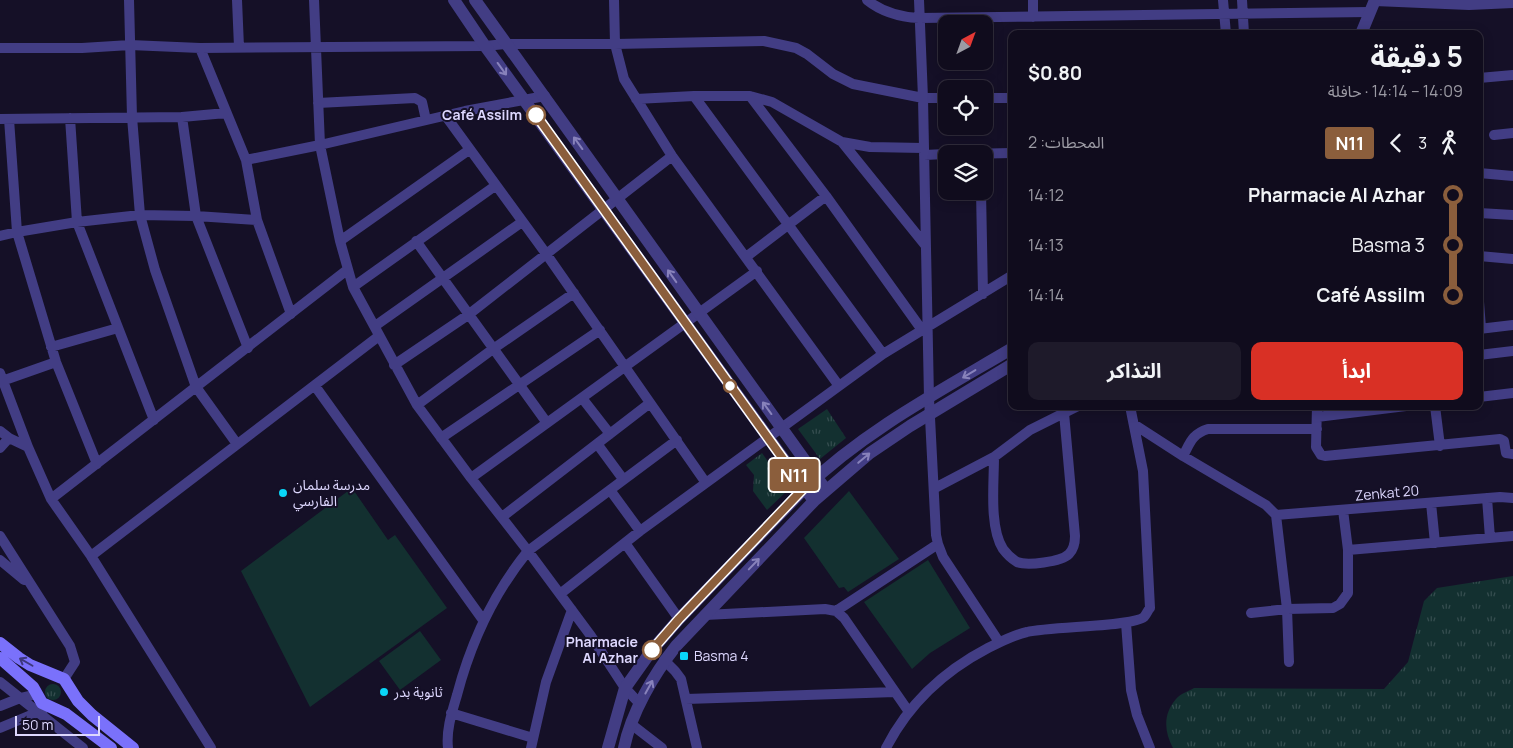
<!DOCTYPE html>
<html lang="ar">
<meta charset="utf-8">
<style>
:root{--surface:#100c1d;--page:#1e1a2a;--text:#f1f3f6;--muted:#9c9ba4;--line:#302c3b;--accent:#d93025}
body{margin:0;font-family:Manrope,"Noto Sans Arabic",sans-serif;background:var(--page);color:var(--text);direction:rtl;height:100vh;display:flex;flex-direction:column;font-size:19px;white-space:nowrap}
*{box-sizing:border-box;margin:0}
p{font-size:16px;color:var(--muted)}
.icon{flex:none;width:28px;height:28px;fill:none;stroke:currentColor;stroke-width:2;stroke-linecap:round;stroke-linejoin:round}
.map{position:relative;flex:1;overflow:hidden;direction:ltr}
.details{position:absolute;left:1008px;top:30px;width:475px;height:380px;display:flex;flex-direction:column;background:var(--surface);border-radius:10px;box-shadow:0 2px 12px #0003,0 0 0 1px var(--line);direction:rtl}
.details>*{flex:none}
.badge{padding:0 10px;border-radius:4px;font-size:18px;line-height:32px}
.needle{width:32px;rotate:41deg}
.controls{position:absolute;left:938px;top:15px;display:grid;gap:10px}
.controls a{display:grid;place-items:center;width:55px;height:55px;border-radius:10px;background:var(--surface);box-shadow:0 2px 12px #0003,0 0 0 1px var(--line);font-size:25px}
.scale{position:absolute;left:15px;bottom:12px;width:85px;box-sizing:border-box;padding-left:5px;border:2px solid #ddd7fe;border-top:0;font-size:14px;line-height:18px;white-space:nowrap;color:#ddd7fe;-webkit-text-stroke:4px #151027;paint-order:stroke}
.map>.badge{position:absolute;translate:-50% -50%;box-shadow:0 0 0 2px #fff}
.legs{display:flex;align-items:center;gap:8px;height:55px;padding:0 20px;font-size:16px}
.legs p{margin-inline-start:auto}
.overview{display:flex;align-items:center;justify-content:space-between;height:85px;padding:0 20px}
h1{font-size:28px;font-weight:700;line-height:38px}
.cta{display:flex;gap:10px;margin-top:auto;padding:10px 20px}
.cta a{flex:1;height:58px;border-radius:10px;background:var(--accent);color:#fff;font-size:20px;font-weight:700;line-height:58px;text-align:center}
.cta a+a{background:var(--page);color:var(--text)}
ul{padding:0 20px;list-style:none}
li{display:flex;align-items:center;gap:18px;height:50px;font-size:19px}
li i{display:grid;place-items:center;width:8px;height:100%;margin:0 6px;background:currentColor}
li i::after{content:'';width:12px;height:12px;margin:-6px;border:4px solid;border-radius:50%;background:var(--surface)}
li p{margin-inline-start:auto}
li:first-child i{background:linear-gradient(#0000 50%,currentColor 0)}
li:last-child i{background:linear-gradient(currentColor 50%,#0000 0)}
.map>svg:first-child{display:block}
</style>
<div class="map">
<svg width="1513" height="748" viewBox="0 0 1513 748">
<defs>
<pattern id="grass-tufts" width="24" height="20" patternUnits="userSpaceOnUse" patternTransform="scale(1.25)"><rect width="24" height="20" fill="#133030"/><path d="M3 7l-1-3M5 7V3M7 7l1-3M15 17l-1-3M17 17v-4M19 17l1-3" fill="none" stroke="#354d4f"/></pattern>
</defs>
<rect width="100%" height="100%" fill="#151027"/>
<path fill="url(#grass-tufts)" d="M827,409L846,438L820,459L798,429Z
M762,453L788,490L767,510L753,491L754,475L746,465Z
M1513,576V748H1173C1164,731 1163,714 1176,699C1180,694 1189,691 1194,688L1384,689L1408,662L1424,601L1437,588Z
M45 692a8 8 0 1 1 16 0a8 8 0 1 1-16 0Z"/>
<path fill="#133030" d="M352,488L388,540L395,535L447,608L310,707L241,571Z
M849,491L899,559L848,592L844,587L839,588L804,538Z
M928,560L970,628L930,653L912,669L864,602Z
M420,631L441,660L400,690L379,661Z"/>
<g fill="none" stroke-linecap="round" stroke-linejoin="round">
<path stroke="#423d84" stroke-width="10" d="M129,0L132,117L140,215L155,270L196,387L237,444
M237,0L239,47
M314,0L320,145L340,241L353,287L417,405L471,478L528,551L591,636L625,688L640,704
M614,0L615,44L624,79L672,156L839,386
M867,0C882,12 900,17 919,18L1370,12
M919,0L923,98L929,398L936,535L938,544L943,557L999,642
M1033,0V17
M1223,0L1226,34
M1242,0L1244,34
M1375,1L1469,5L1513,3
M0,48H82L130,45L200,48L485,46L505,44H615L764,41L796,48L807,54L833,74L853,84L923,98H946
M200,48L246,160L257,220L291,314
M1479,78L1513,75
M694,96L883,354
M750,96L772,102L842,142L870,147L923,148
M984,98H1011
M636,99L694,96H750L826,196L922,330
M318,103L415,98L422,102L426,120
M445,115L547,255L706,483
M182,117L196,216L248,348
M70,118L77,222L154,420
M0,119L182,117L226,113
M9,119L17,232L56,362L97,464
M1494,135L1513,133
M842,142L926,246
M968,154L1011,153
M924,155L946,154
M246,160L320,145L465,111L545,96
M1479,173L1513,176
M981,191L983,294
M1479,213L1513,215
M0,236L17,232L77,222L140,215L196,216L257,220
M340,241L469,150
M416,241L547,423
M1479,256L1513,259
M746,257L826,196
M353,287L495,186
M1479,302L1481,328
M375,326L522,222
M1479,329L1513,325
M51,347L118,328
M1479,355L1513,351
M394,365L468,315L672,156
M0,373L28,447L51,499L91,556L211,748
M2,381L56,362
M315,386L483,620
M1479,397L1513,393
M582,398L610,434
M417,405L493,349L574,293
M1317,406L1316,447L1321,455L1325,456L1500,439L1504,441L1506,453L1513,454
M1435,406L1440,446
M1317,417L1406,406
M1135,425L1183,456L1266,505L1276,515L1287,609L1289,662
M0,431L9,438L28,447
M441,438L600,330
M598,445L623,479
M0,448L9,438
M1183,456C1190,443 1192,434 1208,429H1317
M994,457C994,483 989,527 1003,549C1006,553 1012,559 1017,562C1027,566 1061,562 1069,554C1074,549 1075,543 1075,536L1064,413
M471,478L757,271
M935,488L994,457L1030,430L1078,406
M610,490L640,531
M1487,498L1490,538
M51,499L347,270
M1431,503L1435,543
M1343,510L1348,550
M1276,515L1500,497L1513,498
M502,517L650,403
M0,536L70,646L75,662L64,679
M625,543L679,619
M91,556L379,336
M0,560L24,580
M560,594L640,531L883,354L1011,276
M836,611L938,544
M1251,613L1287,609L1333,608L1340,604L1348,593V550L1513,536
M705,615L825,609L836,611L844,618L909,712
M1126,623L1131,690L1137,715L1150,748
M664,660L675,671L681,679L697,748
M0,682L83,748
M686,699L895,692
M0,706L20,698L37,694
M451,713L533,738
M631,724L662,748
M0,728L43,710
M448,748C446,730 452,712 457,695C471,642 493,594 528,551L677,440
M531,748L546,682L572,610
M886,748C909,703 944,671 988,648C1000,642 1013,635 1027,632C1050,626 1132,627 1144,617C1146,615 1148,610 1150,608L1143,471L1130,406"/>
<path stroke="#423d84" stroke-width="12" d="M454,0L485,46L814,501
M475,0L826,490
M1361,34L1375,0
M608,748L625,688L652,650L679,619L804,489C864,431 940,391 1011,349
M624,748C631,713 654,674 676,646L814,501L870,453L910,426L1011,365"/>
<path stroke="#7a71fb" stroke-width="12" d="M0,643L19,658L30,665L64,679L78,701L92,715L133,748
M0,658L33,687L42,703L66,714L111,748"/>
</g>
<defs><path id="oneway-shaft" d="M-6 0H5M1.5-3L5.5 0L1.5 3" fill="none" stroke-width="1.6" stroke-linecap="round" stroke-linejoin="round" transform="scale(1.25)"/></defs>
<g stroke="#8882bb">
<use href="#oneway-shaft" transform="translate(502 69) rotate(54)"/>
<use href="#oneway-shaft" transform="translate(578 143) rotate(-126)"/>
<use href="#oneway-shaft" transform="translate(672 276) rotate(-125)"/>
<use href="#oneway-shaft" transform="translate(969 374) rotate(149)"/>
<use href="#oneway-shaft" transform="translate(767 408) rotate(-126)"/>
<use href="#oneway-shaft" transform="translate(864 458) rotate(-40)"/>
<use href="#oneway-shaft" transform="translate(754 564) rotate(-46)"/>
<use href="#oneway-shaft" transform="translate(649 687) rotate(-61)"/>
</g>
<use stroke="#3d377c" href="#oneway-shaft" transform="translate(26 662) rotate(-150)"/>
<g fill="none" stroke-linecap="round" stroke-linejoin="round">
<g stroke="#fff" stroke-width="11">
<path id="line-1" d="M536,115L804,488L679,619L652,650"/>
</g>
<use href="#line-1" stroke="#8b5e3c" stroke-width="8"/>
</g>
<g fill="#fff" stroke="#8b5e3c" stroke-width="2.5">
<circle cx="536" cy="115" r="9"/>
<circle cx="730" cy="386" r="6"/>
<circle cx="652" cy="650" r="9"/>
</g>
<g fill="#09d6f8" stroke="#151027" stroke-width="2">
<circle cx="283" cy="493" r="5"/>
<rect x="679" y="651" width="10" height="10" rx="2.5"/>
<circle cx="384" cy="692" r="5"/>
</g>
<g text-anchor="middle" stroke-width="4" stroke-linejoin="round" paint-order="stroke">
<g font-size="14" font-weight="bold" fill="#ddd7fe" stroke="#151027" text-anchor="end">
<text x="522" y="120">Café Assilm</text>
<text x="638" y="647">Pharmacie<tspan x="638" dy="16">Al Azhar</tspan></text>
</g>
<g font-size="14" fill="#ddd7fe" stroke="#151027" text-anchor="start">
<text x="293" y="490">مدرسة سلمان<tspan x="293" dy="16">الفارسي</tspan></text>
<text x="694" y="661">Basma 4</text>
<text x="394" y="697">ثانوية بدر</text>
</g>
<g font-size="14" fill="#ddd7fe" stroke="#151027">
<text transform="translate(1387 493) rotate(-5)" y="5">Zenkat 20</text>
</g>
</g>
</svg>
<div class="controls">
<a><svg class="needle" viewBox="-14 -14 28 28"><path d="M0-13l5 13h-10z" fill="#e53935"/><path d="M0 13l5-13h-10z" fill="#9c9ba4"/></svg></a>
<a><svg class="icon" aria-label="locate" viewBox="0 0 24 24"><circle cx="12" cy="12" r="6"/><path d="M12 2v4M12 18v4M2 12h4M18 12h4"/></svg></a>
<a><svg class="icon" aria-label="layers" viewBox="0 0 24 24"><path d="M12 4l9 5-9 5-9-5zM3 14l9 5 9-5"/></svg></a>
</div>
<div class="scale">50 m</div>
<b class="badge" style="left:794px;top:475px;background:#8b5e3c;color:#fff">N11</b>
<section class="details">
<div class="overview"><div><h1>5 دقيقة</h1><p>14:09 – 14:14 · حافلة</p></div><b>$0.80</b></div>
<div class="legs"><svg class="icon" aria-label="walk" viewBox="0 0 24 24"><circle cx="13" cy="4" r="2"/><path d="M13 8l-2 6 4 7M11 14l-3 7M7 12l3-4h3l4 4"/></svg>3<svg class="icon" aria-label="back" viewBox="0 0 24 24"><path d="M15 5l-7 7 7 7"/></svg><b class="badge" style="background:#8b5e3c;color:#fff">N11</b><p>المحطات: 2</p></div>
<ul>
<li><i style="color:#8b5e3c"></i><b>Pharmacie Al Azhar</b><p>14:12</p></li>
<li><i style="color:#8b5e3c"></i><span>Basma 3</span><p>14:13</p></li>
<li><i style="color:#8b5e3c"></i><b>Café Assilm</b><p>14:14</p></li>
</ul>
<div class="cta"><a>ابدأ</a><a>التذاكر</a></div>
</section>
</div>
